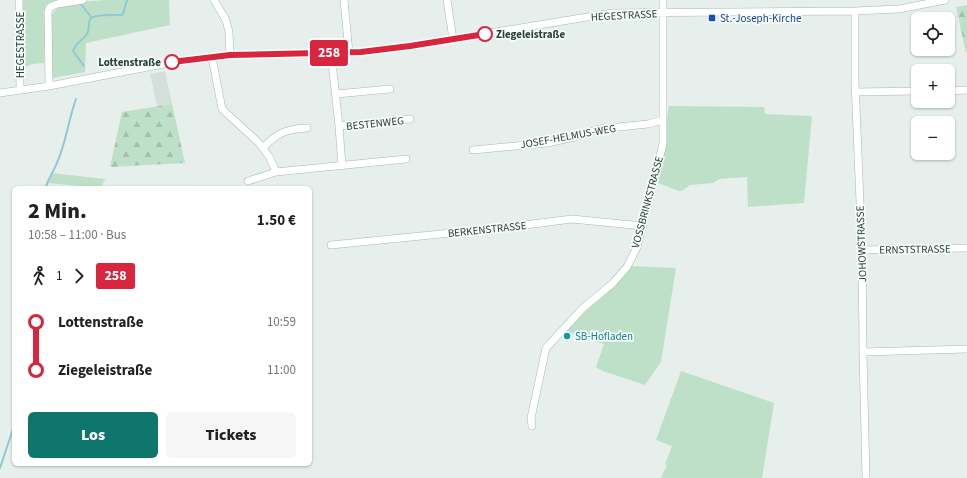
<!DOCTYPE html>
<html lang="de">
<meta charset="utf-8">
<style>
:root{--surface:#fff;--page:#f6f6f6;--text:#222;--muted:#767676;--accent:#0f766e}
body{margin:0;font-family:"Source Sans 3",sans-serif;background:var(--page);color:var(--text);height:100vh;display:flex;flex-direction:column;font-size:15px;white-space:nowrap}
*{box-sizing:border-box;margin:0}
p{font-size:13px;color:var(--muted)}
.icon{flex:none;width:22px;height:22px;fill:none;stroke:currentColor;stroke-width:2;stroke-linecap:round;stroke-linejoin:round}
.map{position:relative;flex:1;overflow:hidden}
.drawer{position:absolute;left:12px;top:186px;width:300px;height:280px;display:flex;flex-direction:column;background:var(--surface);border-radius:6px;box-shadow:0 1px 3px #0004}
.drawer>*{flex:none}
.badge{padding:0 8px;border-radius:3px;font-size:14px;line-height:26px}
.fabs{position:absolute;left:911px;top:12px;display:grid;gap:8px}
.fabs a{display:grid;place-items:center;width:44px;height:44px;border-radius:6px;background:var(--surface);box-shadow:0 1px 3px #0004;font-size:20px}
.map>.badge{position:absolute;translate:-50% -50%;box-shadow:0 0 0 2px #fff}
.legs{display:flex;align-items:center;gap:6px;height:44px;padding:0 16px;font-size:13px}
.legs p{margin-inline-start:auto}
.headline{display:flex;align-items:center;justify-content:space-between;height:68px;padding:0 16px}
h1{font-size:22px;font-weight:800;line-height:30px}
.button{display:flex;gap:8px;margin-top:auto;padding:8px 16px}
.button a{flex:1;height:46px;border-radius:6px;background:var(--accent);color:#fff;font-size:16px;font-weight:800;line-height:46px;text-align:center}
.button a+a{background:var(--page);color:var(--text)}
ul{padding:0 16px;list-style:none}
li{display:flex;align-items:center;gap:14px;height:48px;font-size:15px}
li i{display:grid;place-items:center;width:6px;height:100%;margin:0 5px;background:currentColor}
li i::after{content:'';width:10px;height:10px;margin:-5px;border:3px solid;border-radius:50%;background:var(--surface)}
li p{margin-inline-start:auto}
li:first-child i{background:linear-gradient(#0000 50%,currentColor 0)}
li:last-child i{background:linear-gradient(currentColor 50%,#0000 0)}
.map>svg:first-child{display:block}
</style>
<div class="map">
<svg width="967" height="478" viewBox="0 0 967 478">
<defs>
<pattern id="forest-firs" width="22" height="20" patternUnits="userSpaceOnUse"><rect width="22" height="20" fill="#bfe0c8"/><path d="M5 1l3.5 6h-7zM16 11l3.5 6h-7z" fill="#a4c1ad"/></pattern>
</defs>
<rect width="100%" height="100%" fill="#e6efeb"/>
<path fill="#d4dfda" d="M165,71L172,104L157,106L150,74Z"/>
<path fill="#bfe0c8" d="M22,0H65L50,2L45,6L44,63L33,64L23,68Z
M105,0H169L170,25L86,43L85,72L53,78L50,65L51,17C56,0 90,2 105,0Z
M669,106L764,107L765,114L812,116L804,203L748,207L747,177L720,179L713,183L690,185L682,191H679L658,183L656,180Z
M52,173L105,179L101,188L47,183Z
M631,266L676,268L661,362L645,385L603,371L596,367L604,344L565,331L589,308L617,284Z
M681,371L774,403L762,478H661L667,465L665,464L672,446L656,440Z"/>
<path fill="url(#forest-firs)" d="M967,5V52L966,53L956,7Z
M172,104L185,163L110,167L122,112Z"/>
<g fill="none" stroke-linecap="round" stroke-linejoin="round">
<path stroke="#8ec9d4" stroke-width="2" d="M81,4L91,17
M84,66L73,51C75,44 83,40 87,34C90,29 88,24 90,19C93,14 115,15 121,15L123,14L127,0
M46,188C47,180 53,173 56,165C66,144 68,121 76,99
M0,468L14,426"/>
<g stroke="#a8b8b2" stroke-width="8">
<path id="street" d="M19,0L20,90
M214,0L226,20L229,32L230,55
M344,0L349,53
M447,0L453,39
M855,11V82L862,250L863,352L866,478
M331,53L339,126L342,166
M212,57L222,109L259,143L270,158L276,172L406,159
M49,86L48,11L50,7L57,4L83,0
M948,91L967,90
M856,92L918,91
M0,93L49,86L174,62L230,55L361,52L410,46L612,13L855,11L899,9L945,0
M336,94L390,89
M339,126L410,119
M263,148C277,133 286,129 307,128
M473,150L547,143L575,137L599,129L648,124L663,120
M248,181L276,172
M331,245L501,228L572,219L643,226
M862,250L967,248
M863,352L967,349
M532,426L531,418L546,348L583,308L613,283L627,267L637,247L663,144V0"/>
</g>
<use href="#street" stroke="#fff" stroke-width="7"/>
</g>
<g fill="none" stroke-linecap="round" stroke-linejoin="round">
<g stroke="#fff" stroke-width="9">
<path id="line-1" d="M172,62L230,55L361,52L410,46L485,34"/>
</g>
<use href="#line-1" stroke="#d7263d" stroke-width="6"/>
</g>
<rect fill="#1a4fb4" stroke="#f7fbf9" stroke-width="1.5" x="708" y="14" width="8" height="8" rx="2"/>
<g fill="#fff" stroke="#d7263d" stroke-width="2">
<circle cx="485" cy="34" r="7"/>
<circle cx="172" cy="62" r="7"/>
</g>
<circle fill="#0f9aa8" stroke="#f7fbf9" stroke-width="1.5" cx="567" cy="336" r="4"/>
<g text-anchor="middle" stroke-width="3.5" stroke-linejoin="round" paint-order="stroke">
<g font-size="11" fill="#24423a" stroke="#f7fbf9">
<text transform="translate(624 15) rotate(-3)" y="4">HEGESTRASSE</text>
<text transform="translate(20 45) rotate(-90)" y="4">HEGESTRASSE</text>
<text transform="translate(375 123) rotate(-6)" y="4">BESTENWEG</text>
<text transform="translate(568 136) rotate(-10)" y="4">JOSEF-HELMUS-WEG</text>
<text transform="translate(647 202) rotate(-75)" y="4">VOSSBRINKSTRASSE</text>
<text transform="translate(487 229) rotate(-6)" y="4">BERKENSTRASSE</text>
<text transform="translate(861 244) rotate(-92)" y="4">JOHOWSTRASSE</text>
<text transform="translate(915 249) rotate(-1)" y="4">ERNSTSTRASSE</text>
</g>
<g font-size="11" fill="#164399" stroke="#f7fbf9" text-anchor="start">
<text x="720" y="22">St.-Joseph-Kirche</text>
</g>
<g font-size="11" font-weight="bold" fill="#24423a" stroke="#f7fbf9" text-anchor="start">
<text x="496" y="38">Ziegeleistraße</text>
<text x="161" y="66" text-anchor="end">Lottenstraße</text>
</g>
<g font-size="11" fill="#0d838f" stroke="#f7fbf9" text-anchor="start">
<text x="575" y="340">SB-Hofladen</text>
</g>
</g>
</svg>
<div class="fabs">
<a><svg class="icon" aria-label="locate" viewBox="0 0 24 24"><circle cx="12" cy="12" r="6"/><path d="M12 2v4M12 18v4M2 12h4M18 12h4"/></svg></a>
<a>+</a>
<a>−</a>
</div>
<b class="badge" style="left:329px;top:53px;background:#d7263d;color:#fff">258</b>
<section class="drawer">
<div class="headline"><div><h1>2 Min.</h1><p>10:58 – 11:00 · Bus</p></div><b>1.50 €</b></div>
<div class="legs"><svg class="icon" aria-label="walk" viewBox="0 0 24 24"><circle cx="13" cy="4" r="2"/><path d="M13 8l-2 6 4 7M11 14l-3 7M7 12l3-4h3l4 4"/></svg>1<svg class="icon" aria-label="forward" viewBox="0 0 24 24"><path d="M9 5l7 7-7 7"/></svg><b class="badge" style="background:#d7263d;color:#fff">258</b></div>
<ul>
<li><i style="color:#d7263d"></i><b>Lottenstraße</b><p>10:59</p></li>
<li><i style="color:#d7263d"></i><b>Ziegeleistraße</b><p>11:00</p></li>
</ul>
<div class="button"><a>Los</a><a>Tickets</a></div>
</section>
</div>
